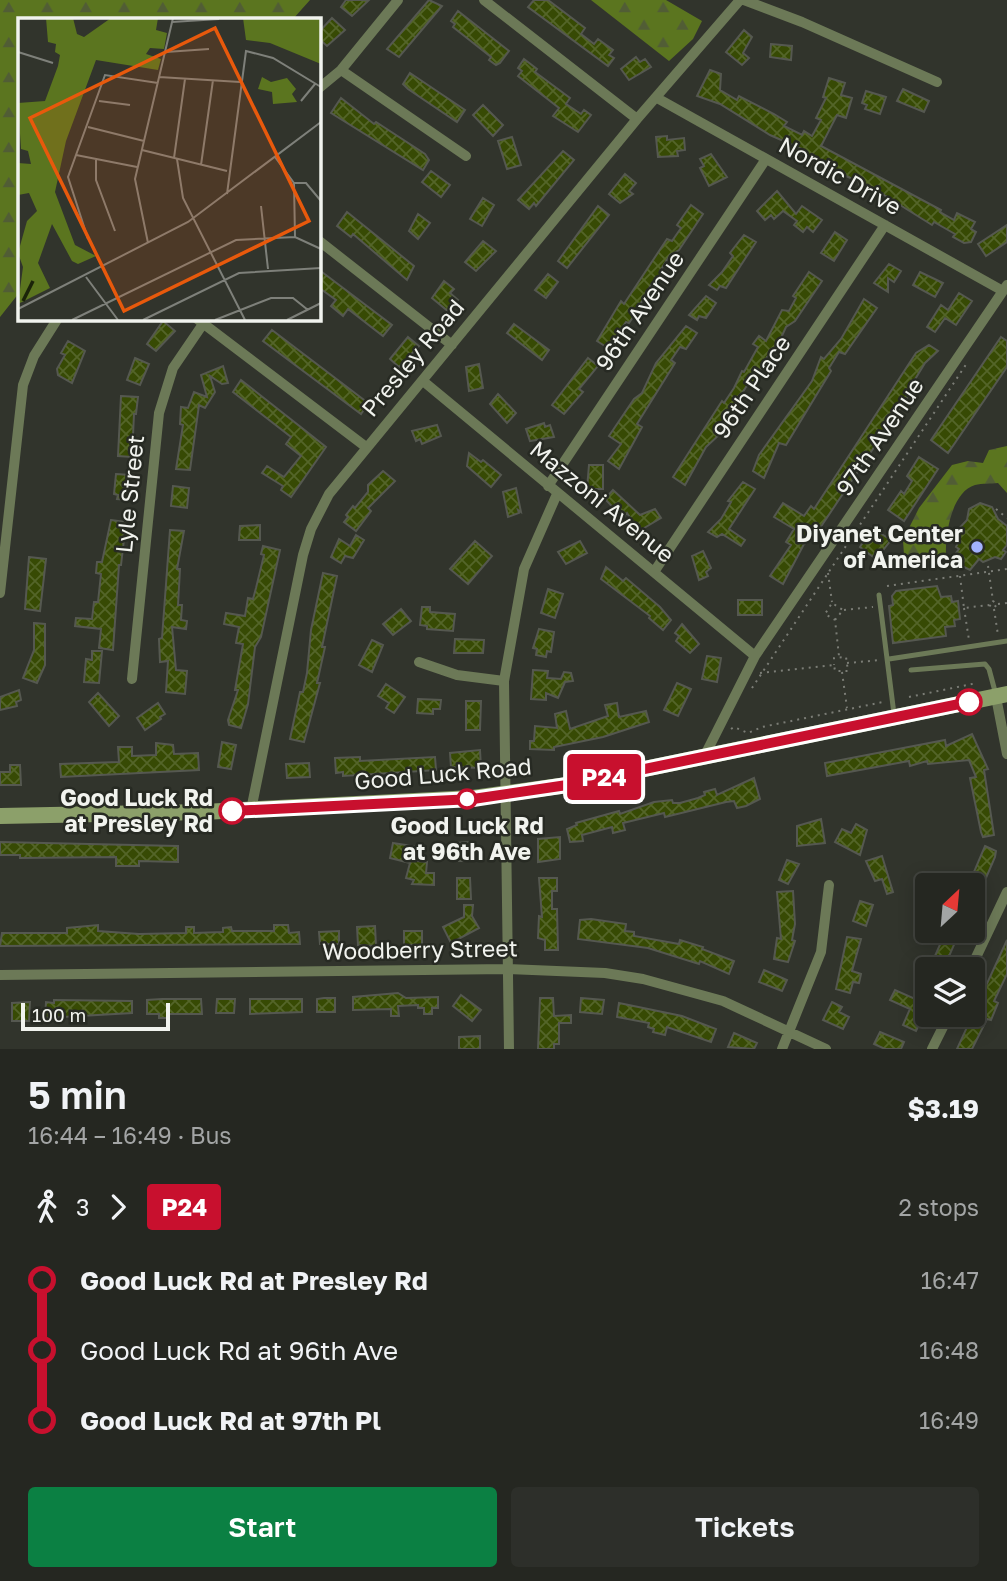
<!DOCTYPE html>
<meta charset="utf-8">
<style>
:root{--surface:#252721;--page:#2d2f2a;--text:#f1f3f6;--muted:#a3a5a5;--line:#42443f;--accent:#0b8043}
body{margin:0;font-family:"Golos Text",sans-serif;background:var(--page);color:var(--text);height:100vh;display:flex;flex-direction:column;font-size:26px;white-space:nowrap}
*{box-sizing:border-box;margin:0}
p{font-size:23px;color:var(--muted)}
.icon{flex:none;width:38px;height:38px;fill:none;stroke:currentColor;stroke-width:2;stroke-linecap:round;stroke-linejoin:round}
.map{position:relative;height:1049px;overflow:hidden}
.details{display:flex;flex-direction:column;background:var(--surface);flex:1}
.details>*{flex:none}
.badge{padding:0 14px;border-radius:5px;font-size:24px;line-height:46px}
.needle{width:46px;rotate:26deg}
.buttons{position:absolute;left:915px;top:873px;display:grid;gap:14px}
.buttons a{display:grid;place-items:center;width:70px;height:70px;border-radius:7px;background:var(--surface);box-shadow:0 4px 18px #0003,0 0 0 2px var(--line);font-size:35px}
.scale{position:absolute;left:21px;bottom:18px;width:149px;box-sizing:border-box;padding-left:7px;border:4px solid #f1f3ee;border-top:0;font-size:19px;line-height:24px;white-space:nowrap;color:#f1f3ee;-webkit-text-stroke:5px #272a23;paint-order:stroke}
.map>.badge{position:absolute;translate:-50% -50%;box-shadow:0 0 0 4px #fff}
.legs{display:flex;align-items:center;gap:10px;height:77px;padding:0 28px;font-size:23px}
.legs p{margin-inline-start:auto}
.overview{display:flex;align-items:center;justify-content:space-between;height:119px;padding:0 28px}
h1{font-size:38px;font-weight:600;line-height:52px}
.action{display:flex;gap:14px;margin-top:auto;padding:14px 28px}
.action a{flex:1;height:80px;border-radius:7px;background:var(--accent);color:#fff;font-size:28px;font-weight:600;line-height:80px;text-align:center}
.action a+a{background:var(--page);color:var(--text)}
ul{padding:0 28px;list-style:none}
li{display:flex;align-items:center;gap:24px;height:70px;font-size:26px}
li i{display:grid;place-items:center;width:10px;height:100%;margin:0 9px;background:currentColor}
li i::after{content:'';width:18px;height:18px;margin:-9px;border:5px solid;border-radius:50%;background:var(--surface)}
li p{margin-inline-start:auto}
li:first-child i{background:linear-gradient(#0000 50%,currentColor 0)}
li:last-child i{background:linear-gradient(currentColor 50%,#0000 0)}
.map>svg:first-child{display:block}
</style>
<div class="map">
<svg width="1007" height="1049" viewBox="0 0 1007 1049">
<defs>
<pattern id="forest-firs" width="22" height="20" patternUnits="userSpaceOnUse" patternTransform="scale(1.75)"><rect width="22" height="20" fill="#5b751f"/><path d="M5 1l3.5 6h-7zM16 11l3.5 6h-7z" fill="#515d35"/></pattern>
<pattern id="building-cross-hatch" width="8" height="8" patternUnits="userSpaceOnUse" patternTransform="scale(1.75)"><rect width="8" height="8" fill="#374a04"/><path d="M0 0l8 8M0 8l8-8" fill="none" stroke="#546529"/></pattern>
</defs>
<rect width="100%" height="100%" fill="#31342c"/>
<path fill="url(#forest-firs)" d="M0,0H310L293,19H19V293L0,317Z
M591,0H666L702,21L693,39L669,61Z
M1007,446V493L998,483C991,484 982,483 975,485C951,492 945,536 946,556L925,562L904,555L903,540L919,508L952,465L968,461L983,463L989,450Z"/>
<path fill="url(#building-cross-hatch)" stroke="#555850" stroke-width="2" d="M346,0H369L352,16L341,7Z
M429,0L442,6L399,57L387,49Z
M534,0H548L585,28L581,34L594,44L598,39L613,50L609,55L614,58L608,66L528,7Z
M458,11L509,51L500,63L496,65L489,60L491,57L453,27L455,24L451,21Z
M332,18L345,30L327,46L318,38V33Z
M744,30L752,37L743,53L749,58L742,65L726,52Z
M771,44L792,46L791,60L770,57Z
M636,57L640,62L645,59L651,67L629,80L621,69Z
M524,59L537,69L535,72L570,98L566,104L581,114L584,110L591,115L578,132L553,116L559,108L518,76L522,71L518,68Z
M710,70L721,74L720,90L737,100L739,96L774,114L787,122L784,126L802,135L804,131L812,136L821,120L816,118L826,98L823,97L829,78L845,83L841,95L852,98L846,118L837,115L821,146L941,210L940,212L954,220L957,213L975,222L971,229L976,232L971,242L964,243L953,237L955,234L934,222L932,225L876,190H869L859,185L860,182L832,170L802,153L804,150L770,135L720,104L697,96Z
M410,73L465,110L457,122L408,89L403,84Z
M903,89L929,101L924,112L897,101Z
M866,91L886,97L880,114L865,109L867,105L862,103Z
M341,98L374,124L376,122L425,154L429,160L423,170L331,113Z
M483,105L503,125L493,136L473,115Z
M667,136V140L684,138L685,150L677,151L678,156L658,157L656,137Z
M512,137L521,165L507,169L498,141Z
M563,151L574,160L536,206L534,203L529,209L518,200Z
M711,154L727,177L709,186L700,168L704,166L700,159Z
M431,171L450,185L441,197L422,182Z
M625,174L636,183L629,191L633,194L620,203L609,194Z
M777,191L796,214L802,206L822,220L813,232L807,227L803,232L794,225L797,221L783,211L774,219L771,215L765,220L757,211Z
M483,198L494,205L482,226L470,219Z
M691,205L703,214L679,250L670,255L660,271L664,273L659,280L651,285L633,317L629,323L626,322L608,348L597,341L621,301L624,304L667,239L672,241L681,228L677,225Z
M598,206L609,215L567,268L558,261Z
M347,212L414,266L407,280L353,234L351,237L337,226Z
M418,214L430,223L418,239L409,231Z
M1007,225V242L986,256L978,244Z
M835,232L847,240L834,261L821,253Z
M744,235L756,242L726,288L720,286L717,290L709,285L722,272L733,256L730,253Z
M483,241L496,251L476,271L465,262Z
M889,264L901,271L894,282L888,278V292L874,283Z
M318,269L392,325L383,336L348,309L343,316L331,306L336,300L318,287Z
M809,272L822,281L795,321L786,327L775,351L767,357L755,382L746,387L736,403L739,404L726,417L716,433L719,435L706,447L685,485L673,477L722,401L724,403L734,388L742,371L744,372L758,347L753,344L759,336L766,341L782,310L789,311L796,298L793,296Z
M920,272L943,283L935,297L913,285Z
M548,274L558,282L546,298L535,290Z
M444,281L454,289L450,293L458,300L449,312L432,298Z
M959,293L972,301L956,325L945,318L935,332L927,327L941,305L948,310Z
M706,296L716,303L706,318L699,316L697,320L689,315Z
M864,299L877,308L845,354L839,352L829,368L831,371L786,445L779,443L764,478L753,471L759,455L812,381L821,357L824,359L841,339Z
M163,321L175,331L156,351L147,344Z
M514,324L549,350L542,360L507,333Z
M686,326L697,333L686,349L680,347L671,360L675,363L637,424L642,427L619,469L608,461L621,444L609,436L634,399L642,393L656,363Z
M272,330L364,400L367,405L361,414L263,341Z
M408,337L419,346L399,367L390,359Z
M1001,337L1007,341V367L948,453L931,440Z
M68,341L85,351L72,383L58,375L57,369L65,355L61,353Z
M929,345L938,351L925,363L914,381L917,383L812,540L804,544L783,584L770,576L791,545L786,542L794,529L774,517L783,503L804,516L811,506L814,509L916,353Z
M135,358L149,364L140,385L127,380Z
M588,358L598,366L579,389L583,392L564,414L552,405Z
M479,364L483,388L469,391L466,367Z
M223,366L228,383L222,384L210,376L215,392L205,408L199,405L190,470L176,469L183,425L180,424L181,407L188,408L194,392L207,397L201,375Z
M241,380L326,447L291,497L281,490L283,486L262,473L267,466L284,477L301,456L286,444L291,437L233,392Z
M498,394L516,413L507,423L490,404Z
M121,396L138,397L136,414H134L132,457L118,456Z
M544,423L545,427L550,425L554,437L530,441L526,429Z
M437,425L441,436L422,444L420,439L416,441L412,431Z
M469,453L481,462L483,460L501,475L491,487L467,466Z
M919,457L938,469L904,521L888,510L901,491L904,494L912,481L907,476Z
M589,465H603V489H587Z
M383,471L395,481L368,508L371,511L356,531L344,522L348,517L346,515L353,506L355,508L368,492V485Z
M116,474L130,475L128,500L117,499L118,495L114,494Z
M743,482L755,489L729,529L745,540L741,546L722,534L717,537L708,532L721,519L731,502L728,501Z
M173,486L189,488L187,508L171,506Z
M516,488L521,512L518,510L519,513L508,517L503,492Z
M613,490L640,515L655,509L661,518L639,531L627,513L623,518L605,499Z
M980,503L992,507L998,519L1007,526V545L1003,550L1006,552L1001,559L995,557L983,562L979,559L970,570L956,563L958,560L953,557L959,549L956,547L958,543L952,536L967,520L969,509Z
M111,520L126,522L121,565H119L113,650L99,648L101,629L75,626L76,618L92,619L94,602H98L101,574L96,573L97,562H102Z
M260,525V540H239L240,526Z
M872,528L891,540L876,559L860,547Z
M170,530L184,531L177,569H180L178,605H182L181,620L187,621L186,629L172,627L176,670L187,671L185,694L166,692L168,661L160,662L159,639L162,638Z
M356,535L364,540L353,558L345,556L341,563L331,557L339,539L350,546Z
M475,541L492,556L468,584L450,569Z
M580,541L587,553L566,564L558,552Z
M263,546L280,550L261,637L255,647L248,704L241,728L229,725L228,720L238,690H235L243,644L236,643L239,627L224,624L226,613L245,616L248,598L253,599L256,588L264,555L261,554Z
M703,551L711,568L706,572L708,576L699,580L692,556Z
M29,557L46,559L40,611L25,609Z
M606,567L623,581L626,578L660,607L671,620L663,630L649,618L650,616L601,579Z
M323,573L337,576L322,647H325L317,683H320L304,742L290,739L300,692H303L307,673L311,630Z
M937,586L941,597L951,596L952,602L958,601L960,619L954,620L955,626L945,627L946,636L893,643L889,606L893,605L892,596L896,591Z
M548,589L563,594L555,618L541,613Z
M738,600H762V615H738Z
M422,607H430V612L455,614L453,631L427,629V626L420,625Z
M401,609L411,621L393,635L383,624Z
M34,623L45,624V665L37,683L23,678L34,650Z
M682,624L699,644L690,653L676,641L679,636L675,633Z
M539,629L554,632L551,652L547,651L546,657L536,655L537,649L533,648Z
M455,639L484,640L483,653H454Z
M372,640L383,645L372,672L359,665Z
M92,651H102L99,683L84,682L86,659L92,660Z
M707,656L721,658L717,682L702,679Z
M533,670L548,671L547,678L561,679L564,672L571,673L573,681L565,682L558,698L546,693V700L531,699Z
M677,683L691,689L678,716L664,710Z
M386,684L405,697L394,713L386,708L389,703L378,696Z
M19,690L21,700L16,702L17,706L0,710V697Z
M98,693L119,716L109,726L89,702Z
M418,699L441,700L440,709H433V714L417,713Z
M466,701H481L480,730H466Z
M158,703L165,714L160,717L161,719L145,730L137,718Z
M617,703L619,717L646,711L649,722L603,737L554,747V750L530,749V741H534L535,726L557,728L555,714L566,711L570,729L608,716L605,705Z
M972,734L988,769L984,770L994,835L983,837L981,832L970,778L976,777L969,760L928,764L927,761L910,766L909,761L827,776L825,763L945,740L946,746Z
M222,742L236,745L231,769L218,767Z
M156,743L173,745L174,754L198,753L199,770L61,777L60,764L119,762L118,747H132V756L156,755Z
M480,750L481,768L451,767L450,753Z
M360,757V761L435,757L436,770L343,776V772L336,773L335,758Z
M309,763L310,777L287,778L286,764Z
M10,765H20L21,785H0V772H10Z
M754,778L760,799L746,806L737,808L734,801L726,802L665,817L664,813L623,823L625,830L613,833L612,827L582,835L583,841L570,842L567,829L577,825L576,823L619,811L620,814L654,802L672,800L673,803H680L698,798L705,795L704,792L715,789L717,795Z
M821,819L825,843L797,846V826Z
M856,824L867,830L860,855L835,842L842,829L851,833Z
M560,837V859L538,862V839Z
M0,842L178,846V862L139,861V866H116V857L20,858V855H0Z
M471,842L472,861H459L455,843Z
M393,843L419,847L417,861L427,862L426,873H434V885L412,884L414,880L406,878L410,863L390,858Z
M985,846L996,851L995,857L973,908V886H968Z
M882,856L893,892L887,894L882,879L875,881L866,861Z
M787,860L799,864L788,884L779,880Z
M457,878H470L471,899H457Z
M539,878H557V891H552V909H557L558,950H545V940L538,938L539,916L542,917Z
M793,891L795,924L792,940L795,941L788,962L774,959L777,938L781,939L777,892Z
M860,901L873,905L866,926L853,921Z
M464,905H473L472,916L479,928L451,943L443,927L464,917Z
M591,919L626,924L625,931L634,932V936L679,944L680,940L703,947L702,949L734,961L729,974L700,961L699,964L648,948L578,939L580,920Z
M98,925V931L139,934L186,933V927H194V933L223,932V928L231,927L232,931H274V925H288L289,933L299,932L300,944L0,946L2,933H67V928Z
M375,926L376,946L358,945L357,927Z
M339,931V944H320L319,932Z
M404,931H422V945H404Z
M946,931H960L943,970L931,965Z
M847,937L861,939L852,971L861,974L859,983L853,982L850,993L836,989Z
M1007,940V974L994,1001L998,1003L991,1020L987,1019L972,1049H957Z
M764,970L787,980L782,991L759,982Z
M928,971V1006L916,1031L903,1025L910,1009L890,1000L895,990L915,999Z
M398,993L406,998L438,997V1008H432V1014H424V1008H418V1005L398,1006L399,1016H391V1009L353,1010V997Z
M461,995L481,1010L472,1021L453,1006Z
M324,998H335V1012H317V999Z
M540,998H553L554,1016L571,1015V1023H559V1044H554V1049H538Z
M581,998L604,1000L602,1014L580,1012Z
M162,999H201L202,1014H169L168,1018H159V1014H147V1000Z
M217,999H235L234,1013H216Z
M250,999H302V1012L250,1014Z
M54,1000L132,1001V1013L45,1018L46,1002L54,1003Z
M30,1002L29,1021H12V1003Z
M832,1002L842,1007L839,1012L849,1017L843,1029L823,1020Z
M619,1003L682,1016L716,1029L711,1042L667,1027L665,1035L653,1032L654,1029L648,1027L649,1023L617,1017Z
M880,1032L904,1042L901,1049H885L874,1044Z
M734,1033L757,1043L754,1049L728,1047Z
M480,1036V1049H459V1037Z"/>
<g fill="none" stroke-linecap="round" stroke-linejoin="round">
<path stroke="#7b7d76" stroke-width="2" stroke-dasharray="2 5" stroke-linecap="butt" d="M996,509L1007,518
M988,566L993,601L997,604L994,608L989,605L993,601
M828,573L832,602
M960,576L964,608L989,605
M887,586L1007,569
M998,604L1007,603
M964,608L969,640
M994,609L998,635
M844,610L873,607
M835,620L843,610L832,603L825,614L835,620L839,656
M847,663L881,660
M842,672L847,708
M760,673L834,665L835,671H848L846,657L834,658V665
M752,688L967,363
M909,697L977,683
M731,729L734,727L748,733L762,727L883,702"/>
<path stroke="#6c7957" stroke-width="5" d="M879,595L894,714
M889,659L1007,641
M911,670L985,664L989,669L996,695"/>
<path stroke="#6c7957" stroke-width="10" d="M484,0L637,119
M744,0L802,22L937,82
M341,70L466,156
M318,89L341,70L398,0
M657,98L1003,291
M318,240L452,345
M196,318L366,447
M423,381L755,656
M548,486L766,159
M654,572L885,225
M0,593L23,385L34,356L58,318
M419,662L457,675L504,681
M132,679L159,413L173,368L203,324
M996,697L1007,754
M704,757L755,656L1007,285
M251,810L303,555L311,529L329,494L637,119L740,0
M970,970L1007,892
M0,975L508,969L605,973L643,979L723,1001L826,1049
M509,1049L504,681L524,569L557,494
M782,1049L821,952L829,885
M932,1049L949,1015"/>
<path stroke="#8ca06a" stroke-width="16" d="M0,816L203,812L473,798L567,785L1007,694"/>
</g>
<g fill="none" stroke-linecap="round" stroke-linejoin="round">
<g stroke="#fff" stroke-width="16">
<path id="line-1" d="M232,811L473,799L567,785L969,702"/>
</g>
<use href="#line-1" stroke="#c8102e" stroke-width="10"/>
</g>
<circle fill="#a3b2fd" stroke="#272a23" stroke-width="2.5" cx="977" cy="547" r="7"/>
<g fill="#fff" stroke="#c8102e" stroke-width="3.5">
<circle cx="969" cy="702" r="12"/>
<circle cx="467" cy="799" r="9"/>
<circle cx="232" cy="811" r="12"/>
</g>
<g text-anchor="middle" stroke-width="5" stroke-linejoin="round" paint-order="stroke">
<g font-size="23" fill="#f1f3ee" stroke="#272a23">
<text transform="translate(840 176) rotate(29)" y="8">Nordic Drive</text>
<text transform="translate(640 311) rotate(-56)" y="8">96th Avenue</text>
<text transform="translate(413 358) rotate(-50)" y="8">Presley Road</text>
<text transform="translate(752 387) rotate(-56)" y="8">96th Place</text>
<text transform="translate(880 437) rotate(-56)" y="8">97th Avenue</text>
<text transform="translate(130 494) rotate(-84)" y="8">Lyle Street</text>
<text transform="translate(602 502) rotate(39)" y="8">Mazzoni Avenue</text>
<text transform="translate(443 774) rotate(-5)" y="8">Good Luck Road</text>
<text transform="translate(420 950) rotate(-1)" y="8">Woodberry Street</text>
</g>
<g font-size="23" font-weight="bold" fill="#f1f3ee" stroke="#272a23" text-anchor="end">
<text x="963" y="542">Diyanet Center<tspan x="963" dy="26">of America</tspan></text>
</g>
<g font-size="23" font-weight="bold" fill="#f1f3ee" stroke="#272a23" text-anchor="end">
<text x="213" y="806">Good Luck Rd<tspan x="213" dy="26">at Presley Rd</tspan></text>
<text x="467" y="834" text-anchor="middle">Good Luck Rd<tspan x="467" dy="26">at 96th Ave</tspan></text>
</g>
</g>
<g transform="translate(18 18)">
<rect width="303" height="303" fill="#31342c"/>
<path d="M28,0H55L59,16L66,19L93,0H140L138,12L149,15L146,31L132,30L128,36L143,41L140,52L78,42L48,123L37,174L57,227L78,238L60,246L54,243L34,206L20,245L32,270L0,286L5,249L0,235L9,203L19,193L11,175L0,177V145L13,146L10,133L3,131L0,85L27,83L40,48L42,37L37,34L38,26L30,24ZM225,0H303V46L252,25L228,22ZM244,59L253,64L269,60L278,71L274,76L279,84L255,86L254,74L240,71Z" fill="#5b751f"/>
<path fill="none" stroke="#1b2409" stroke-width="3.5" d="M5,283L15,263"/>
<path fill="none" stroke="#7e807a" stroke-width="2" d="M154,4L201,1M0,34L35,45M148,34L191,31M141,59L222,64M81,83L112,87M283,83L297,66M70,109L126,123M124,132L209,153M58,137L119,149M257,139L276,165L277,219M156,140L167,61M78,141V162L97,213M159,141L165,180L227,302M183,147L195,62M276,165H288L303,183M209,176L228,33L255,40L303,69M243,188L250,251M70,221L50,159L87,57L140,65M130,225L117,161L155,0M68,259L100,302M0,291L170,204L303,104M54,302L218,222L277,219L303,231M125,302L221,255L303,250M197,302L253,280H275L290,292M269,302L303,285"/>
<path fill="#e8590c" fill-opacity="0.15" stroke="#e8590c" stroke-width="3.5" d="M197,10L291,203L106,293L12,100Z"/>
<rect width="303" height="303" fill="none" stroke="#f1f3ee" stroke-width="3.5"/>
</g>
</svg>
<div class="buttons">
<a><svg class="needle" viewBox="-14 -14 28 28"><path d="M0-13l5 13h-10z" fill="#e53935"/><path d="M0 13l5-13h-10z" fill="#a3a5a5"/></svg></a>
<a><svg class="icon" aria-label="layers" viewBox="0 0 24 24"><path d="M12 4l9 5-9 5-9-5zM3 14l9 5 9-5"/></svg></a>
</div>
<div class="scale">100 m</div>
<b class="badge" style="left:604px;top:777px;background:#c8102e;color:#fff">P24</b>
</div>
<section class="details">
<div class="overview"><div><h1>5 min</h1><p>16:44 – 16:49 · Bus</p></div><b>$3.19</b></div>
<div class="legs"><svg class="icon" aria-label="walk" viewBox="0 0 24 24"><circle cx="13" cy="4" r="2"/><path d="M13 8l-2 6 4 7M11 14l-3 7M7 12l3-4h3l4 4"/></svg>3<svg class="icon" aria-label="forward" viewBox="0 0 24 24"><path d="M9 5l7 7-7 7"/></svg><b class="badge" style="background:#c8102e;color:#fff">P24</b><p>2 stops</p></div>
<ul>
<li><i style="color:#c8102e"></i><b>Good Luck Rd at Presley Rd</b><p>16:47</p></li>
<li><i style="color:#c8102e"></i><span>Good Luck Rd at 96th Ave</span><p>16:48</p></li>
<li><i style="color:#c8102e"></i><b>Good Luck Rd at 97th Pl</b><p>16:49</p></li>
</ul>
<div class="action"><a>Start</a><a>Tickets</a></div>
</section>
